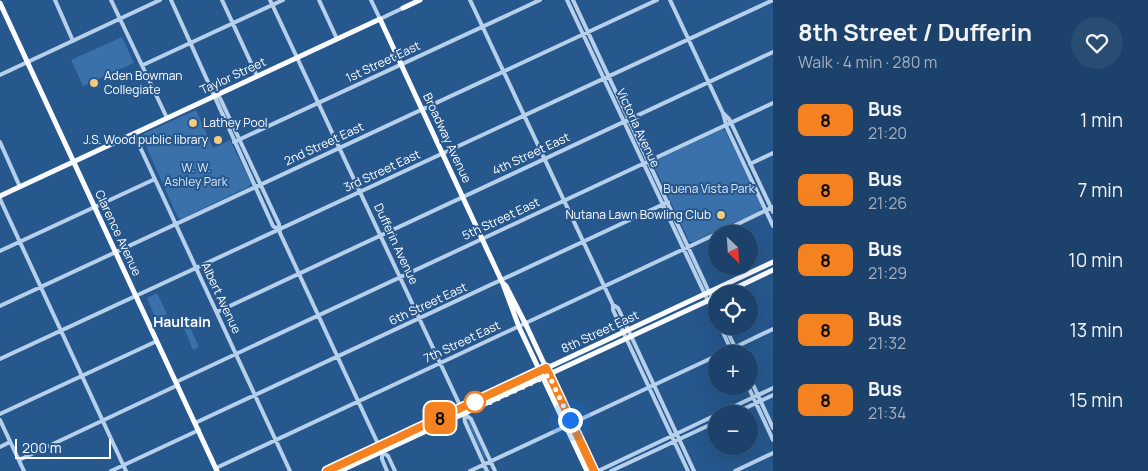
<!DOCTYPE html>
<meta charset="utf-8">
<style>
:root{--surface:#1c416a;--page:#294c72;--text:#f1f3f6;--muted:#a0afc1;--line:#3a5a7e}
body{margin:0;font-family:Manrope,sans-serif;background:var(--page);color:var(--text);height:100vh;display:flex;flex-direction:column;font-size:19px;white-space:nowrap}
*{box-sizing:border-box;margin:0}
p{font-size:16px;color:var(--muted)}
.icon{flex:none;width:28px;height:28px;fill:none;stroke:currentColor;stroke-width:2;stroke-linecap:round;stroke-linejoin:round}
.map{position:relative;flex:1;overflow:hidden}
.drawer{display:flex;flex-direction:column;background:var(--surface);width:375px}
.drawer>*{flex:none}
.badge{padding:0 10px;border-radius:8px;font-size:18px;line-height:32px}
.needle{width:32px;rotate:155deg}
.buttons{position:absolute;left:708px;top:225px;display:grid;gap:10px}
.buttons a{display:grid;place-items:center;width:50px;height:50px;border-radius:50%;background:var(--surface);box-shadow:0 5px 20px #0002,0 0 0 1px var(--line);font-size:25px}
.scale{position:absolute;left:15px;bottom:12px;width:96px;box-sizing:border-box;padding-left:5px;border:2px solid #fff;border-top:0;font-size:14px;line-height:18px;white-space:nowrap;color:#fff;-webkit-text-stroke:4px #26578d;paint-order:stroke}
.you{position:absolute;width:25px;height:25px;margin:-12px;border:4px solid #fff;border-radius:50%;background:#1a73e8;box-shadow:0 0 0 8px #1a73e833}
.map>.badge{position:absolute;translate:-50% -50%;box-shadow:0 0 0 2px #fff}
.round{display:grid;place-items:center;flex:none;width:52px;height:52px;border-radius:26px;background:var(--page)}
.headline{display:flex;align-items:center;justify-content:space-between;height:85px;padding:0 25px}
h1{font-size:24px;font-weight:700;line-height:38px}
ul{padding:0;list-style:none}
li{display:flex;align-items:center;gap:15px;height:70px;padding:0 25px}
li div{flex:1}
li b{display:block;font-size:19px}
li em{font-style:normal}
li .badge{min-width:55px;font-weight:700;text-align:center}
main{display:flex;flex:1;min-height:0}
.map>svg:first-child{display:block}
</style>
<main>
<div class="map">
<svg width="773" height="471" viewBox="0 0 773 471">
<rect width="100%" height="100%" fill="#26578d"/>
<path fill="#3b71aa" d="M122,37L134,63L83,86L71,60Z
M196,110L213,148L230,140L251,183L250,186L181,219L178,218L142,137L143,134Z
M721,130H725L762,207L760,211L693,242L689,241L653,164L654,161Z
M157,293L167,314L156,319L147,298Z
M188,323L199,347L193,350L183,326Z
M466,420L470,421L486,457L485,459Z"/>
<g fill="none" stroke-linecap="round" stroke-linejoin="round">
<path stroke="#b6d0eb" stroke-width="4" d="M55,0L73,41
M111,0L167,118
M171,0L273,226L279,230
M222,0L257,76
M270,0L464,414L465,422L487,471
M319,0L337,39
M371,0L380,19L403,8
M470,0L613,305V310L688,471
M567,0L716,318
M573,0L716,307
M670,0L723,113L727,128L773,226
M143,65L283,0
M0,75L160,0
M215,96L220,98L279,224L280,233L379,446L382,452L388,456L395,471
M723,113L729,119L733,127L773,212
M134,134L290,471
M0,142L20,187
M234,142L540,0
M750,164L773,153
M0,199L126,471
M717,234L773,207
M0,251L155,179
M613,305L618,308L694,471
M0,306L657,0
M217,312L773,52
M720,326L733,354
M725,326L738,354
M721,354L773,329
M0,359L773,0
M749,376L773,428
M176,382L773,103
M748,386L773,440
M0,414L157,341
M464,414L471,419L495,471
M718,414L773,388
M733,414L773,395
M0,420L24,471
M195,423L668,202
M0,447L10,442
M382,452V459L387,471
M19,460L178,385
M216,468L716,234
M111,471L199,430
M470,471L716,356
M598,471L716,415
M611,471L716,422
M735,471L773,453"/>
<path stroke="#fafcff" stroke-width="5" d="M0,3L217,471
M403,8L420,0
M0,196L380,19L503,284L519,327L587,471
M504,284L506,286L527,327L594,471
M723,294L773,270
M327,471L773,262
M340,471L716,297"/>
</g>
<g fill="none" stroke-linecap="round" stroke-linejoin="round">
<g stroke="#fff" stroke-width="11">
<path id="line" d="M327,471L546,368L594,471"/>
</g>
<use href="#line" stroke="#f58220" stroke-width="8"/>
<path stroke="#fff" stroke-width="5" stroke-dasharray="0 9" d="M475,402L480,407L549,375L570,420"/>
</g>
<g fill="#f4cc7b" stroke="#26578d" stroke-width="2">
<circle cx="94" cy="83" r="5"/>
<circle cx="193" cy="123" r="5"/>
<circle cx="218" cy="140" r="5"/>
<circle cx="721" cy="215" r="5"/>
</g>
<circle fill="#fff" stroke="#f58220" stroke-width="2.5" cx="475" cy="402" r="10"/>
<g text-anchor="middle" stroke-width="4" stroke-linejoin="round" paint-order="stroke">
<g font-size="12" fill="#fff" stroke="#26578d">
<text transform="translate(383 62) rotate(-25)" y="4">1st Street East</text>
<text transform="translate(233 76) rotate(-25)" y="4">Taylor Street</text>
<text transform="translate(638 128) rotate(65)" y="4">Victoria Avenue</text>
<text transform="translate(447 138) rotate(65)" y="4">Broadway Avenue</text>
<text transform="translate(324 144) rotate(-25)" y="4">2nd Street East</text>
<text transform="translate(531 154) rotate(-25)" y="4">4th Street East</text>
<text transform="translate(382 171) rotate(-25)" y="4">3rd Street East</text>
<text transform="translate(501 219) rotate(-25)" y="4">5th Street East</text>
<text transform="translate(118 233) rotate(65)" y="4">Clarence Avenue</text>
<text transform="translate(396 244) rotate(65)" y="4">Dufferin Avenue</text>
<text transform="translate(221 298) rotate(65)" y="4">Albert Avenue</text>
<text transform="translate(428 304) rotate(-25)" y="4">6th Street East</text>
<text transform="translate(600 332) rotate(-25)" y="4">8th Street East</text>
<text transform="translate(462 342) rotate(-25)" y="4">7th Street East</text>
</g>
<g font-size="12" fill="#fff" stroke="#26578d" text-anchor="start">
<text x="104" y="80">Aden Bowman<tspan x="104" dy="14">Collegiate</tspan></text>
<text x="203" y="127">Lathey Pool</text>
<text x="208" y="144" text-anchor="end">J.S. Wood public library</text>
<text x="711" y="219" text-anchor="end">Nutana Lawn Bowling Club</text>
</g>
<g font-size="12" fill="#dae9f8" stroke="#26578d">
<text x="196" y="172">W. W.<tspan x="196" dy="14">Ashley Park</tspan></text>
<text x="709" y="193">Buena Vista Park</text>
</g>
<g font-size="14" font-weight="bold" fill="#fff" stroke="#26578d">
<text x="182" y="327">Haultain</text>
</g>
</g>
</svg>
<div class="buttons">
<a><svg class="needle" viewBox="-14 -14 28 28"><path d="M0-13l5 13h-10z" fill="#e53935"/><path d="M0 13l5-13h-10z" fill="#a0afc1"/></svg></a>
<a><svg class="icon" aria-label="locate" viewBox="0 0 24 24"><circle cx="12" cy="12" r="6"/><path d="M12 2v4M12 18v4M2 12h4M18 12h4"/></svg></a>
<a>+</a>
<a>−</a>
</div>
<div class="scale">200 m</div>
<div class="you" style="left:570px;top:420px"></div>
<b class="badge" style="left:440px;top:418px;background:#f58220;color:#111">8</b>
</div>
<section class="drawer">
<div class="headline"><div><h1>8th Street / Dufferin</h1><p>Walk · 4 min · 280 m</p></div><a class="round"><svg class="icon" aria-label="heart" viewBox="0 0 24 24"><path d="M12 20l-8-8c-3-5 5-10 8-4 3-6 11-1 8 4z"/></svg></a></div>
<ul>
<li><span class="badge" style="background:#f58220;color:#111">8</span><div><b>Bus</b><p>21:20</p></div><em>1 min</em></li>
<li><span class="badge" style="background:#f58220;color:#111">8</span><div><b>Bus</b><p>21:26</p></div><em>7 min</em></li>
<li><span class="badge" style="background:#f58220;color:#111">8</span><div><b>Bus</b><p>21:29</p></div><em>10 min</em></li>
<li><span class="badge" style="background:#f58220;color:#111">8</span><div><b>Bus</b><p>21:32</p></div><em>13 min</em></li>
<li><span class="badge" style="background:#f58220;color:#111">8</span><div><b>Bus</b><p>21:34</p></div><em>15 min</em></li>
</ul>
</section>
</main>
